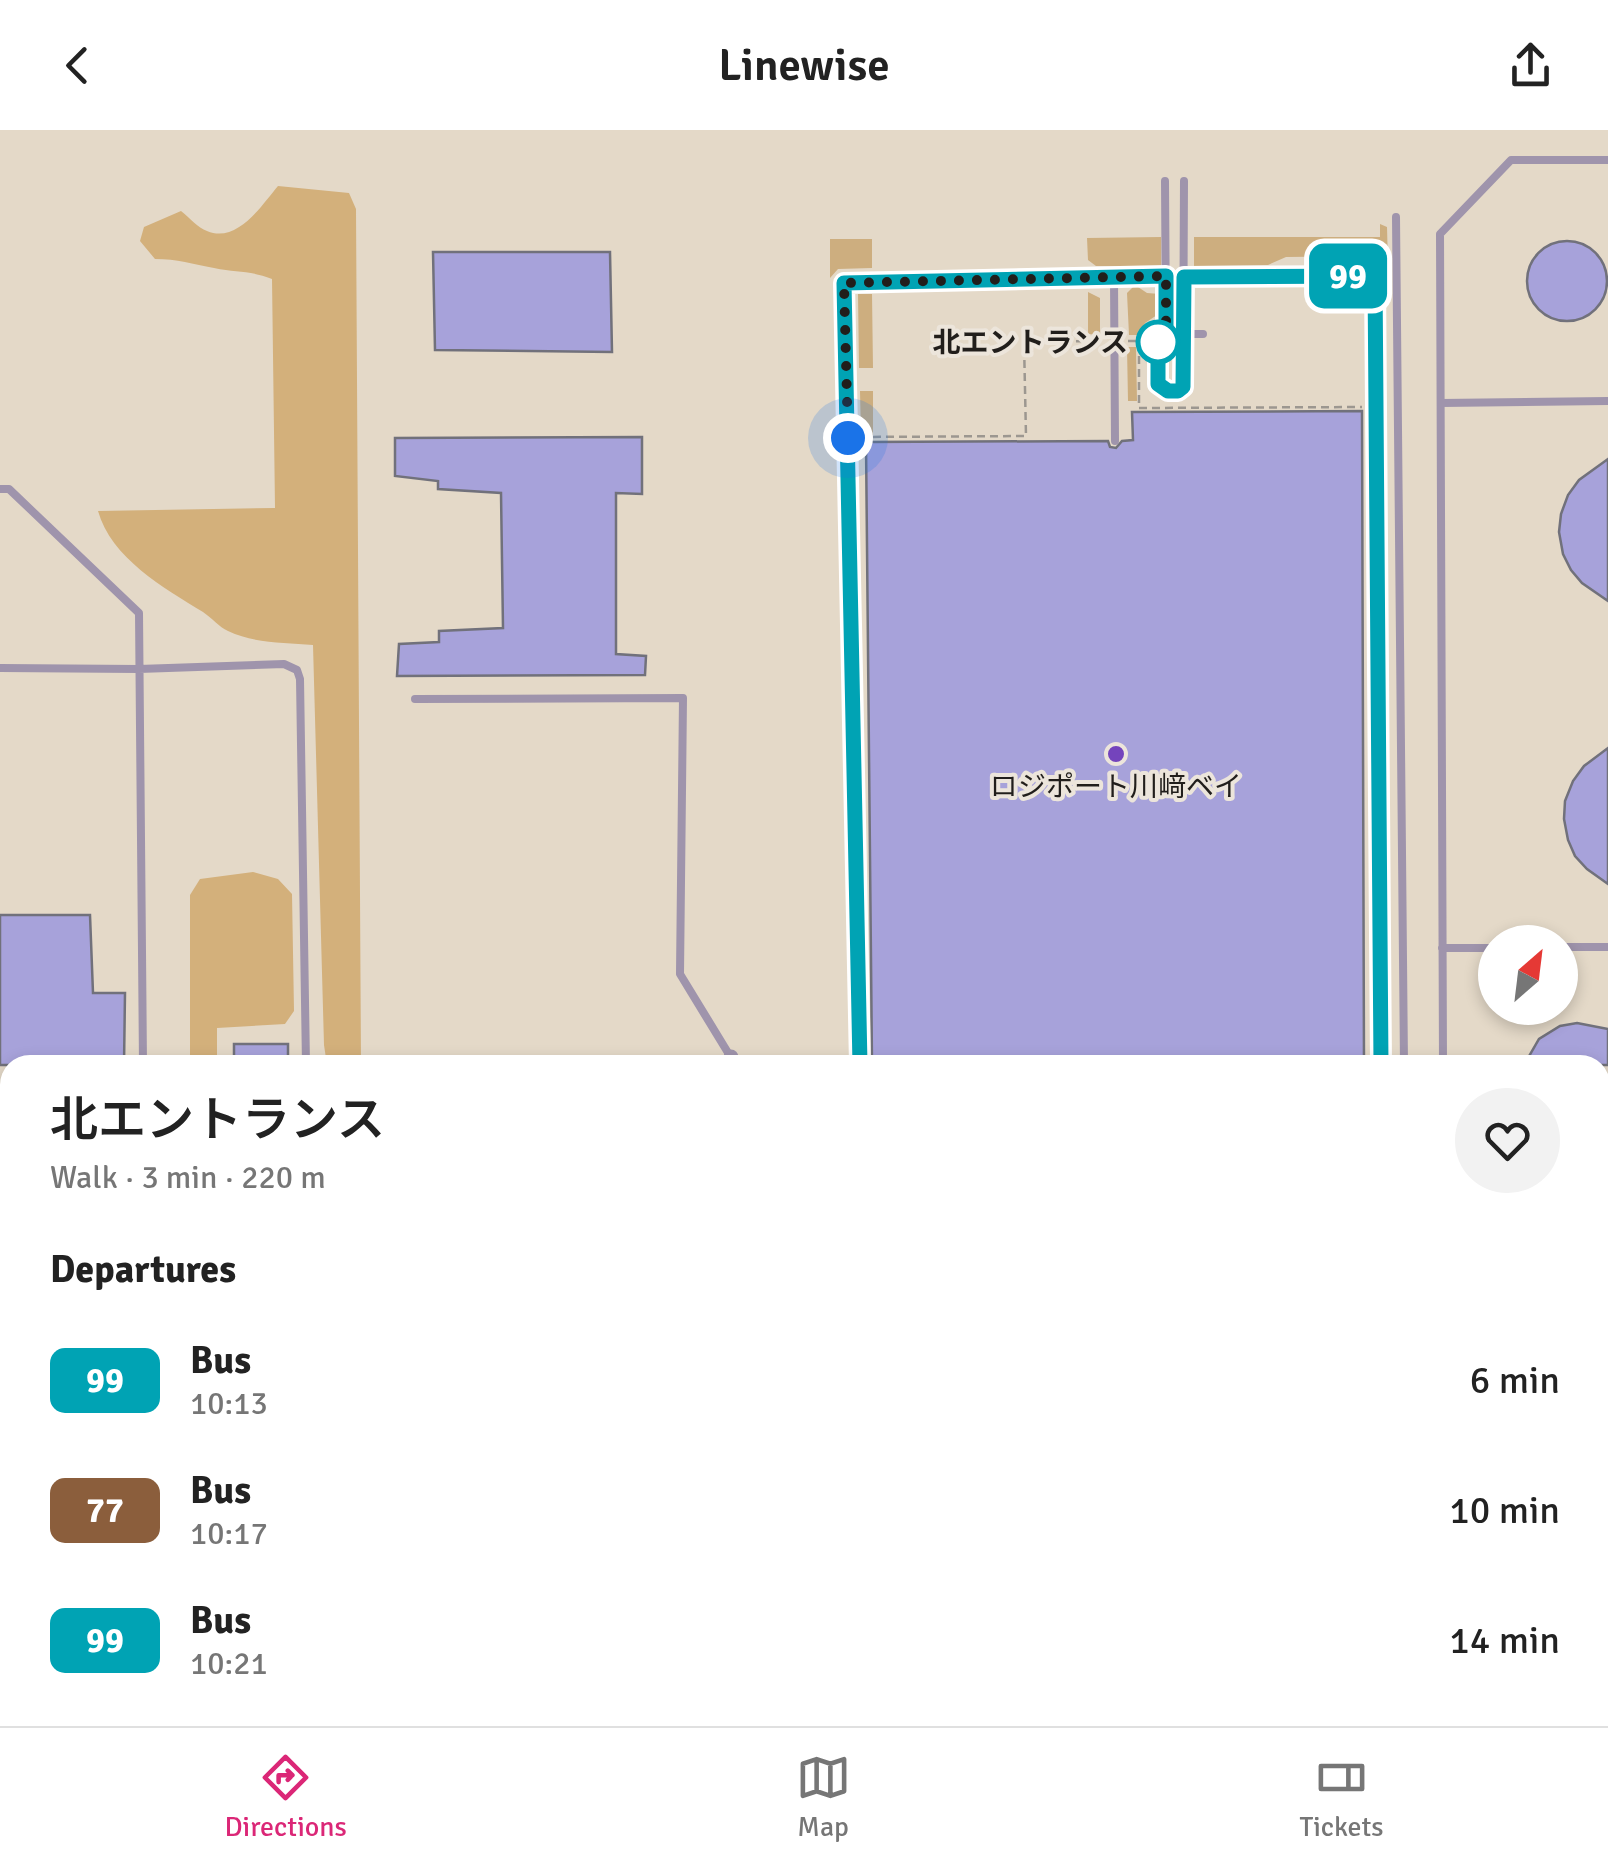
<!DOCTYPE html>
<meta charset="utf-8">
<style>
:root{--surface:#fff;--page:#f2f2f2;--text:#222;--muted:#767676;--line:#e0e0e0;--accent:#db2777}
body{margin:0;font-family:Signika,"Noto Sans JP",sans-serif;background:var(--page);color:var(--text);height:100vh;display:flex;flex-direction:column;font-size:38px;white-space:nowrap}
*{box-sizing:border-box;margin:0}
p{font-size:32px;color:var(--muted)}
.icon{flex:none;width:55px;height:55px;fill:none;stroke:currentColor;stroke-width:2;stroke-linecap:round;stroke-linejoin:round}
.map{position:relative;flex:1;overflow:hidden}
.panel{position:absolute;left:0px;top:925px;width:1610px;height:672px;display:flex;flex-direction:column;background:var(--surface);border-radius:30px 30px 0 0;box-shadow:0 5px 15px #0003}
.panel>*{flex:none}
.badge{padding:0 20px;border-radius:15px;font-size:35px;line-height:65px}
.needle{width:65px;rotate:28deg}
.controls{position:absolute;left:1478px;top:795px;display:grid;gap:20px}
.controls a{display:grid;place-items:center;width:100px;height:100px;border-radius:50%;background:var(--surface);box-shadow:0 5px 15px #0003;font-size:50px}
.you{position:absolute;width:50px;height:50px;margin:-25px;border:8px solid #fff;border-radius:50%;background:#1a73e8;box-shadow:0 0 0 15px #1a73e833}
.map>.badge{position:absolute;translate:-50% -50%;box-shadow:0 0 0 5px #fff}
h2{padding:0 50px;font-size:38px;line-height:90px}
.round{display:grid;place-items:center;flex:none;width:105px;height:105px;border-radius:52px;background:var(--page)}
.overview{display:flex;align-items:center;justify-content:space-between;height:170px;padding:0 50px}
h1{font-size:48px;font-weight:600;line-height:75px}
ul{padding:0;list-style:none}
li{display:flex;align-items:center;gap:30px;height:130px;padding:0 50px}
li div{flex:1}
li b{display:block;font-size:38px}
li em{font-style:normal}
li .badge{min-width:110px;font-weight:700;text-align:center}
header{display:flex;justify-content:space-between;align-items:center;height:130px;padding:0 50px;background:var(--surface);font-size:45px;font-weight:600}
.tabs{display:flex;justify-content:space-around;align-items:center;height:140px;border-top:2px solid var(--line);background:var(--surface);font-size:28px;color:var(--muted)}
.tabs a{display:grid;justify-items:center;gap:5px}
.tabs .selected{color:var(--accent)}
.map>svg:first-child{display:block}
</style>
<header><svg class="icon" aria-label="back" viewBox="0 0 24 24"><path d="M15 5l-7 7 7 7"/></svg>Linewise<svg class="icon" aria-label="share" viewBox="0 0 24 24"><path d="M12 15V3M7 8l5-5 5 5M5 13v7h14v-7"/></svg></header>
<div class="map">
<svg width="1608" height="1596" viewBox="0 0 1608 1596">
<rect width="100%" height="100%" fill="#ece5db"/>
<path fill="#e4d9c8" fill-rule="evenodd" d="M0,0H1608V1596H0ZM1495,812H1560V878H1495ZM10,935H1600V1588H10Z"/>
<path fill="#cdae7f" d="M1380,94L1387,97L1388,133L1376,126L1286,127L1268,135L1194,136V107H1380Z
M1161,107V137L1096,136L1088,130L1087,108Z
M830,109H872V138L838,139L830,148Z
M1135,155L1147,163L1160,164V183L1145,193L1141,205H1129L1127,163Z
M1088,162L1100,168V205L1088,204Z
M858,164H872L873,238H859Z
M1127,217H1136L1137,271H1128Z
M860,261H873V305H861Z
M1600,1585H1608V1596H634L637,1593Z"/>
<path fill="#d3b07b" d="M278,56L349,63L356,79L361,935H327L324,915L313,515C285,512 255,514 228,501C219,497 212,488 203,482C164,458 111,428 98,381L275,378L272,149C249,140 237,143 214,138C193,134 177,129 155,129L140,111L144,97L181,81C189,87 198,98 207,101C237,114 262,75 278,56Z
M253,742L278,749L292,764L294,881L285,894L217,898V935H190V765L200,749Z
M0,1130H10V1215H0Z"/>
<path fill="#a7a2da" stroke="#71717b" stroke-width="2.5" d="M1527 151a40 40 0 1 1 80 0a40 40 0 1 1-80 0Z
M433,122H610L612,222L435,220Z
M1362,281L1364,935H872L866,312L1108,311L1110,317L1116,318L1122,311L1133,310L1132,282Z
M642,307V364L616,363V524L646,526L645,545L397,546L399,514L439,512V501L503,498L501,363L438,359V351L395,346V308Z
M1608,329V471L1582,453L1571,440L1563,424L1559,402L1561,384L1568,365L1579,350Z
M1608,618V754L1587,739L1575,726L1568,710L1564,689L1565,671L1573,651L1584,636Z
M0,785H90L93,863H125L124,935H0Z
M1577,893L1608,899V935H1524L1539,909L1560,896Z
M234,914H288V935H234Z"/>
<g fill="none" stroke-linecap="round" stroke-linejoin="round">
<path stroke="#9c9790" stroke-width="2.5" stroke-dasharray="8 5" stroke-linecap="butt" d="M1128,211H1139V278L1362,277
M860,307L1026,306L1024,212L1100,211"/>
<path stroke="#9f94ac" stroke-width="8" d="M1165,51L1166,204L1157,212L1158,254L1168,261H1179L1183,257L1184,51
M1396,87L1404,935
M1114,148L1115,311
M1166,204H1203
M1441,273L1608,271
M0,359H9L139,483L143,935
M0,538L139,539L284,534L297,540L300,549L306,935
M415,569L683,568L680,844L730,926
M1560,817H1608
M1442,818H1495
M860,935L845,153L1375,146L1381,935
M1443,935L1440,104L1511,30H1608
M0,998H10
M0,1118H10
M1600,1248H1608"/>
<path stroke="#9f94ac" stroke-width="15" d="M731,927V935"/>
<path stroke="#7d6d8f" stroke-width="22" d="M581,1596V1588"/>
<path stroke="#513968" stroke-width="28" d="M1600,1362H1608
M0,1373H10
M1600,1446H1608
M0,1458H10
M1600,1476H1608
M0,1491H10
M0,1566L10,1567
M1600,1571H1608
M0,1586H10"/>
</g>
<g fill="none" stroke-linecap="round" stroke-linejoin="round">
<g stroke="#fff" stroke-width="22">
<path id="line" d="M860,935L844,153L1166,146V204L1158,212V254L1168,261H1178L1183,257L1184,147L1375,146L1381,935"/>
</g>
<use href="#line" stroke="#00a3b4" stroke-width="15"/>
<path stroke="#211e1b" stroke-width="10" stroke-dasharray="0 18" d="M848,308L844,153L1166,146V204L1158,212"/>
</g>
<circle fill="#fff" stroke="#00a3b4" stroke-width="5" cx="1158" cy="212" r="20"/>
<circle fill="#7444bc" stroke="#ece5db" stroke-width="4" cx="1116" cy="624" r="10"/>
<g text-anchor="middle" stroke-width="8" stroke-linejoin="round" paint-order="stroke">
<g font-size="28" font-weight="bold" fill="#211e1b" stroke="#ece5db" text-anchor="end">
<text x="1128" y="222">北エントランス</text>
</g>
<g font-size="28" fill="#211e1b" stroke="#ece5db">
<text x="1116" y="666">ロジポート川﨑ベイ</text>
</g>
</g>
</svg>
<div class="controls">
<a><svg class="needle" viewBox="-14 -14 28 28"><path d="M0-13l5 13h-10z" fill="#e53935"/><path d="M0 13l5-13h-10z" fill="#767676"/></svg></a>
</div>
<div class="you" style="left:848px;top:308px"></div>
<b class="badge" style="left:1348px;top:146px;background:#00a3b4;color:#fff">99</b>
<section class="panel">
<div class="overview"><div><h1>北エントランス</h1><p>Walk · 3 min · 220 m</p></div><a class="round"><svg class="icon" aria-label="heart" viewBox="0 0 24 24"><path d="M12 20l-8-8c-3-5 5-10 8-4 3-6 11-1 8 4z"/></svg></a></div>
<h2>Departures</h2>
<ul>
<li><span class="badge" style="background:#00a3b4;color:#fff">99</span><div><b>Bus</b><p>10:13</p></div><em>6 min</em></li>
<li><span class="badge" style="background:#8b5e3c;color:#fff">77</span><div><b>Bus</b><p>10:17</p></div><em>10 min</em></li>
<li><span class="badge" style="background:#00a3b4;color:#fff">99</span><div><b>Bus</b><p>10:21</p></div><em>14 min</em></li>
</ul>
</section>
</div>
<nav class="tabs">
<a class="selected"><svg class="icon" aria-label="directions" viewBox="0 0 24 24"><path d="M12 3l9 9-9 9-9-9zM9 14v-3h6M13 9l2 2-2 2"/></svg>Directions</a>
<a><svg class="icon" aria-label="map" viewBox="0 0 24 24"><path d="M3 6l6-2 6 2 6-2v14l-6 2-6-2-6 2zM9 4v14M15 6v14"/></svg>Map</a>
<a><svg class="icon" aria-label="tickets" viewBox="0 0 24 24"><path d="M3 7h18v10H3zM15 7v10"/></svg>Tickets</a>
</nav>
